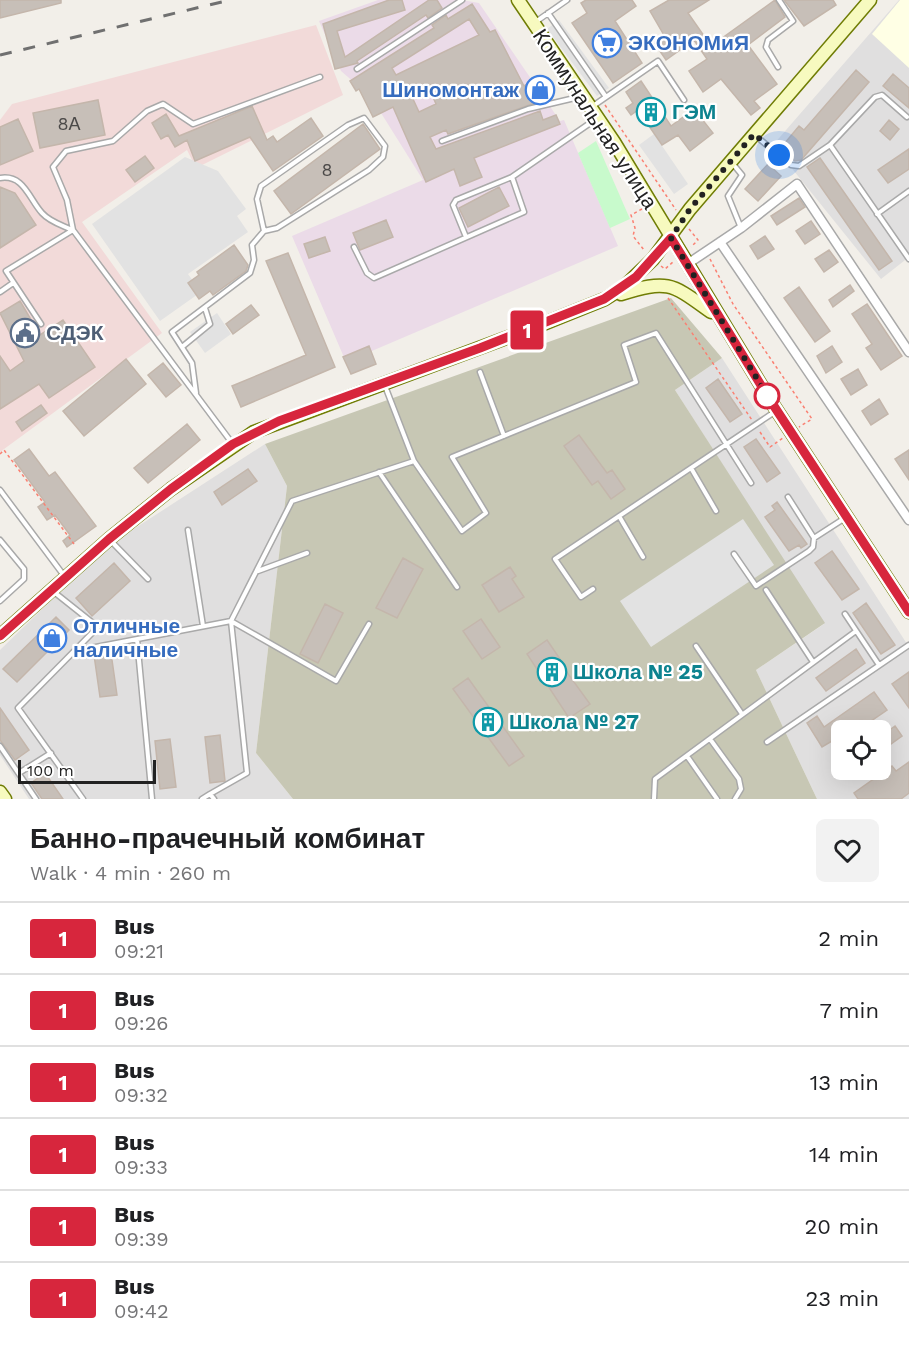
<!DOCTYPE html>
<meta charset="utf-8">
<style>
:root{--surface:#fff;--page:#f2f2f2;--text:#202124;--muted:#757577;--line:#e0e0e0}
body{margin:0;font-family:"Work Sans",sans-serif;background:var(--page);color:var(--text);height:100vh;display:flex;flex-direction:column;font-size:22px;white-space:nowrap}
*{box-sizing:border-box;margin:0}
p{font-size:20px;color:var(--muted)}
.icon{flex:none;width:33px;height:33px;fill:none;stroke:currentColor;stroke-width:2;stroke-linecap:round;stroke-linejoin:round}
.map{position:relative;height:799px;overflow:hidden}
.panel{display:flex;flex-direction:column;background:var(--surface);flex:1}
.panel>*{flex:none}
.badge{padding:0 12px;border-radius:4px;font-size:21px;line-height:39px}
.controls{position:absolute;left:831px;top:720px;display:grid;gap:12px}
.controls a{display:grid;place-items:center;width:60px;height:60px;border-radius:9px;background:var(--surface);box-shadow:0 6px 24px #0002;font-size:30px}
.scale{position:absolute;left:18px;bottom:15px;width:138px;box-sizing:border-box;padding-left:6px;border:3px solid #222;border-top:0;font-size:16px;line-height:21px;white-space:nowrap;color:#222;-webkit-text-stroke:4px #fff;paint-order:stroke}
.you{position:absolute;width:30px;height:30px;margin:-15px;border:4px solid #fff;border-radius:50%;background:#1a73e8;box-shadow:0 0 0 9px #1a73e833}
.map>.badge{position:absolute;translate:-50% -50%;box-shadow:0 0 0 3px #fff}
.round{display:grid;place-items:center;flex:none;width:63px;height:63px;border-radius:9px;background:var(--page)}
.overview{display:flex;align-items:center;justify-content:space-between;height:102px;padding:0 30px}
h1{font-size:28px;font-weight:700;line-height:45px}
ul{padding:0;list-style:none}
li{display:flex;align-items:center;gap:18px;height:72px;padding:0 30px;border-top:2px solid var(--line)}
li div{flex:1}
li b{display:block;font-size:22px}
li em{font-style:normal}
li .badge{min-width:66px;font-weight:700;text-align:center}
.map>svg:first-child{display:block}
</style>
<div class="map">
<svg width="909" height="799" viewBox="0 0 909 799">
<rect width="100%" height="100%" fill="#f2efe9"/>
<path fill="#e0dfdf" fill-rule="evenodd" d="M899,0H909V257L881,279L773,145Z
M722,358L909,647V799H817L756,670L824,624L675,390ZM842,730H880V770H842Z
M265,444L287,486L256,753L293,799H29L0,755V650L106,547Z"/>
<path fill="#f2dad9" d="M316,25L343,95L196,168L187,150L82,222L162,333L0,452V120L12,104Z"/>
<path fill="#ebdbe8" d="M378,0H462L479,3L560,121L564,120L618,246L346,362L292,236L423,180L371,97L341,71L319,21Z"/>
<path fill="#ffffe5" d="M900,0H909V68L872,34Z"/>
<path fill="#c7c7b4" d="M671,298L722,358L675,390L825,623L756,670L817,799H293L256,753L287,486L265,444Z"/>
<path fill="#c8facc" d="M596,141L630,219L610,228L578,153Z"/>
<path fill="#e2e2e2" d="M559,20L609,88L597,96L547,29Z
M654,134L688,184L674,194L639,145Z
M185,157L218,171L246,209L237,216L248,232L188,274L201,292L160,321L92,224Z
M217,313L231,334L205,353L190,332Z
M743,519L774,565L651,647L620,601Z"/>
<path fill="#c7bfb8" stroke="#c4b6ab" stroke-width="1.5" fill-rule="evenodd" d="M0,0H61V3L0,18Z
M389,0H402L405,10L337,31L345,57L429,0H437L442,8L428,18L426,15L357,61L358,63L335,69L323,24Z
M586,0H632L636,6L615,21L642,63L613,83L572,23L587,13L581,3Z
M669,0H709L688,13L711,46L775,0L785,17L748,45L777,84L754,101L760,108L751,115L721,79L703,92L689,71L707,59L694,40L666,60L655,44L665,37L650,11Z
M784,0H833L836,5L804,26Z
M472,4L490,32L495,30L524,86L538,78L549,98L448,134L446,130L430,137L436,149L540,111L543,120L556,115L560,124L474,158L482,177L460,186L454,169L426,182L393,107L373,117L359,89L356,91L350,81L434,28L432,25L446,15L448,19ZM469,19L479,35L396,75L392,68ZM430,90L436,104L419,112L413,99Z
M856,70L869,82L801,160L795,161L780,149L799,126L804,130Z
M893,74L909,88V108L883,86Z
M641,81L671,126L694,109L713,133L690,151L678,135L662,145L638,110L631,115L626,108L633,103L626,92Z
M98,100L105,135L40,148L33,113Z
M252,106L267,140L273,136L277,142L311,118L323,136L273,171L250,137L195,161L187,140L175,147L168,135L161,139L152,123L166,114L179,136Z
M18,119L33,151L0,165V127Z
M889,120L899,129L890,140L880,131Z
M363,124L380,149L291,214L274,191Z
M909,149V169L888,183L878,170Z
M145,156L154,168L135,182L126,170Z
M820,158L892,261L879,270L807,167Z
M768,164L781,176L758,201L745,189Z
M0,187L15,193L36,225L0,248Z
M499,187L509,206L468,227L459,208Z
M799,198L805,207L777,225L771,216Z
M386,220L393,237L360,250L353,233Z
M811,221L820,234L805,244L796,231Z
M765,236L774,249L758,259L750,246Z
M325,237L330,251L309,258L304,244Z
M234,245L248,265L246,271L213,295L210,291L199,299L188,283L199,275L197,272Z
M829,250L838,262L824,272L815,259Z
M288,253L335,367L241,407L232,386L306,355L266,261Z
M850,285L854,291L833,307L829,300Z
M799,287L830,331L815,342L784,298Z
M20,301L40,335L63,320L95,367L49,398L39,384L0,409V356L10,371L24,361L0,313Z
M867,304L902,356L881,370L866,348L872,344L852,314Z
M251,305L259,315L233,334L226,324Z
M369,346L376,364L351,374L343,357Z
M832,346L842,362L826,373L817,356Z
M126,359L146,384L84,436L63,411Z
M163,363L181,385L166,397L148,375Z
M858,369L867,385L851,395L841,379Z
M718,379L742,414L730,422L706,388Z
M879,399L888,414L871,425L862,411Z
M41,405L47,413L22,431L16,422Z
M187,424L200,440L148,483L134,468Z
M579,435L607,473L612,470L625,489L611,499L598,481L592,485L564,446Z
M756,439L780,473L767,482L744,447Z
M29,449L49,476L55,472L96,526L67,547L63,541L70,535L55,515L47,520L38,507L45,502L14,460Z
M909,450V480L895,459Z
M248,469L257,481L222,505L214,492Z
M777,502L807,544L801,548L799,545L789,551L765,517L775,510L772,506Z
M832,551L859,589L842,600L815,563Z
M403,558L423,569L397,618L376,608Z
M114,563L130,581L92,616L76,598Z
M510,567L516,576L512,579L524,597L499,612L482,585Z
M866,603L895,645L881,654L853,613Z
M325,604L343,613L318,663L300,654Z
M56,617L69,630L17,682L3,669Z
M481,619L500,647L482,659L463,631Z
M547,640L560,659L558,660L590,704L569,718L527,654Z
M856,649L865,663L826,691L816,678Z
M111,653L117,695L100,697L94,655Z
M909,672V708L892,684Z
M468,678L524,756L509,766L453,689Z
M874,692L887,710L858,730H842V735L822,747L807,723L817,716L824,727Z
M0,708L29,750L15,760L0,740Z
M895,726L902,736L884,749L880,737Z
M220,735L225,781L210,783L205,737Z
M170,739L176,787L160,789L155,741Z
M909,762V793L901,799H858L854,793L892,766L896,771Z
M45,773L63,799H42L31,783Z"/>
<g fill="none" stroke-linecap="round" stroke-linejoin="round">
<g stroke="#a9a9a9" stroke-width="7">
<path id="lane" d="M548,13L606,97
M534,23L567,0
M778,67L766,47L768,40L793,21L779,0
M357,69L462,0
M593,106L658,61L684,100
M757,137L791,165L799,166L830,145L909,259
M442,141L528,109L579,97
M830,145L875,97L882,95L907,117
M733,164L742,175L728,196L741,228
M0,178C24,174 29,199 42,213C50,222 62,225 72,230
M877,214L909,191
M466,237L453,205L456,200L512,177
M354,247L367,273L374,278L524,212L512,177L596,119
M0,292L13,283
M41,324L6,271L73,230
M182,347L210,324L205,308
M480,372L504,436
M385,386L414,461
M196,393L192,363L172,332L250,273L254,260L252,245L264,231L277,228L369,170L383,157L385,146L364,118L348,125L261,186L257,199L264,231
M232,443L73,230L67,200L53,167L66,151L113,141L147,111L163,104L193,124L320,77
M691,468L716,511
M379,472L457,587
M0,490L65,577
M788,497L814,538
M619,516L643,557
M188,530L203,626
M0,540L24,569V579L0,601
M111,541L148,579
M734,554L756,586L809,551L813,547L814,538L845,518
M258,571L307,553
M593,589L581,597L555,559L776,411
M766,590L813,662
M54,592L98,627L18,708L83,799
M845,614L879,665
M369,624L336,681L231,621L292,501L414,461L462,531L486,513L452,457L636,382L624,345L656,333L751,483
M137,639L152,799
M696,646L742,714
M75,651L231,621L247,773L210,794
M710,739L739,779L741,789L735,799
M767,742L909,645
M0,746L36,799
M687,756L717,799
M19,773L51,753
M202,799L210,794L214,799
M654,799L655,779L856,631"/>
</g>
<g stroke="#a9a9a9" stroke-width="11">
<path id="street" d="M720,242L909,520
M686,265L741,228L797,184L909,352"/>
</g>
<g stroke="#707d05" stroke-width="15">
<path id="secondary" d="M518,0L614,142L770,400L909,612
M621,294C669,279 672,284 711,312
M0,636L109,539L171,489L254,432L538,326L605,299L624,287L653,259L690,209L870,0
M0,792L5,799"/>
</g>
<path stroke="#fa8072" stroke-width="1.5" stroke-dasharray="3 3" stroke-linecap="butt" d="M605,105L676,210
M642,209L631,215L635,228L633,236L644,250
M689,229L698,240L691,247
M710,259L733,304L812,419L799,427
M661,266L665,269L673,262
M668,298L752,420
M760,432L770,447L783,438
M0,454L4,450L74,544"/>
<use href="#lane" stroke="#fff" stroke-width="4"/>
<use href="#street" stroke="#fff" stroke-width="8"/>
<use href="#secondary" stroke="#f7fabf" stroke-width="12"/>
<path stroke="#707070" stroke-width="3" stroke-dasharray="12 12" stroke-linecap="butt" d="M0,55L230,0"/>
</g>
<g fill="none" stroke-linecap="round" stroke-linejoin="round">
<g stroke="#fff" stroke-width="14">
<path id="line" d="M0,636L109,539L171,489L233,444L279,421L480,348L604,299L636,277L671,238L770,400L909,612"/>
</g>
<use href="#line" stroke="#d7263d" stroke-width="9"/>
<path stroke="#222" stroke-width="6" stroke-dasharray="0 10.8" d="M767,396L770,400L671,238L690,209L754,134L779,155"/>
</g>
<defs>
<g id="supermarket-ring" transform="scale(1.5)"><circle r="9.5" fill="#fff" stroke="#3f7fe0" stroke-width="1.5"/><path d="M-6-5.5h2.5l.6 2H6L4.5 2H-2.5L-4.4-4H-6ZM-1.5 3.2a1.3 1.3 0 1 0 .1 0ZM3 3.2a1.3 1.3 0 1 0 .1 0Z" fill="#3f7fe0"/></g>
<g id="shop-ring" transform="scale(1.5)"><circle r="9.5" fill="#fff" stroke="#3f7fe0" stroke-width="1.5"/><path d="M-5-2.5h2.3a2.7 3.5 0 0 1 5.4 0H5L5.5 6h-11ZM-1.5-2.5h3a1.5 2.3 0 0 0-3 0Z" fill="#3f7fe0"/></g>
<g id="building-ring" transform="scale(1.5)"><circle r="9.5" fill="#fff" stroke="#0f9aa8" stroke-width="1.5"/><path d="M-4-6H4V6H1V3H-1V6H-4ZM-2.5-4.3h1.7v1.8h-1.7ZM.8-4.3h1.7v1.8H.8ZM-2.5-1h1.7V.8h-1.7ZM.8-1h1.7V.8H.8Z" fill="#0f9aa8"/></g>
<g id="civic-ring" transform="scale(1.5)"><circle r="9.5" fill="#fff" stroke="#5c6f8a" stroke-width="1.5"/><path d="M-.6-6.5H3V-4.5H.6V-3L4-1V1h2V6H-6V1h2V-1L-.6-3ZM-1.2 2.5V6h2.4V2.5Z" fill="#5c6f8a"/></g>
</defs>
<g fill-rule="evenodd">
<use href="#supermarket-ring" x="607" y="43"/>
<use href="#shop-ring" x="540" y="90"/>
<use href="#building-ring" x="651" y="112"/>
<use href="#civic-ring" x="25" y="333"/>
<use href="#shop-ring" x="52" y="638"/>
<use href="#building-ring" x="552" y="672"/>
<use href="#building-ring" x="488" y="722"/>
</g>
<circle fill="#fff" stroke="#d7263d" stroke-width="3" cx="767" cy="396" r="12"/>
<g text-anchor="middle" stroke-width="4.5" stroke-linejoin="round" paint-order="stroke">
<g font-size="18" fill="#4b4948">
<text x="69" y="130">8А</text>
<text x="327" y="176">8</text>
</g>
<g font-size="21" font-weight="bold" fill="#366cbe" stroke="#fff" text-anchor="start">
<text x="628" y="50">ЭКОНОМиЯ</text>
<text x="519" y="97" text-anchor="end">Шиномонтаж</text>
<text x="73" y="633">Отличные<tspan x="73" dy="24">наличные</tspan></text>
</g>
<g font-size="21" font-weight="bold" fill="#0d838f" stroke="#fff" text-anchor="start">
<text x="672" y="119">ГЭМ</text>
<text x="573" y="679">Школа № 25</text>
<text x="509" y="729">Школа № 27</text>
</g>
<g font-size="21" fill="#222" stroke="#fff">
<text transform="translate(595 119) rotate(57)" y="7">Коммунальная улица</text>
</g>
<g font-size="21" font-weight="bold" fill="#4e5e75" stroke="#fff" text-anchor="start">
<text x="46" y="340">СДЭК</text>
</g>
</g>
</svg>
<div class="controls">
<a><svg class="icon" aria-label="locate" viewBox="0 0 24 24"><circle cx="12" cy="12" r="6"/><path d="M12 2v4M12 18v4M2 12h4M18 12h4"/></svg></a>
</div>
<div class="scale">100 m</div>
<div class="you" style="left:779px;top:155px"></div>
<b class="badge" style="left:527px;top:330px;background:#d7263d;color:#fff">1</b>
</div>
<section class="panel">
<div class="overview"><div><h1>Банно-прачечный комбинат</h1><p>Walk · 4 min · 260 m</p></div><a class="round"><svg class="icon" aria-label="heart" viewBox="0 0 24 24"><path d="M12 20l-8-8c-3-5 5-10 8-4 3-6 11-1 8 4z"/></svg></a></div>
<ul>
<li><span class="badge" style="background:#d7263d;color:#fff">1</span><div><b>Bus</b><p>09:21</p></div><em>2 min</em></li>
<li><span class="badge" style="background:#d7263d;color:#fff">1</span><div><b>Bus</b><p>09:26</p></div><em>7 min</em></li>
<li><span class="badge" style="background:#d7263d;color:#fff">1</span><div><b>Bus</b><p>09:32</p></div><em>13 min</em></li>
<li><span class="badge" style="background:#d7263d;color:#fff">1</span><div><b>Bus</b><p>09:33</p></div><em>14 min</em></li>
<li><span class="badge" style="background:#d7263d;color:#fff">1</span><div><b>Bus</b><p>09:39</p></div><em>20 min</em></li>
<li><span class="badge" style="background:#d7263d;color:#fff">1</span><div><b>Bus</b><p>09:42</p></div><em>23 min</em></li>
</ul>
</section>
